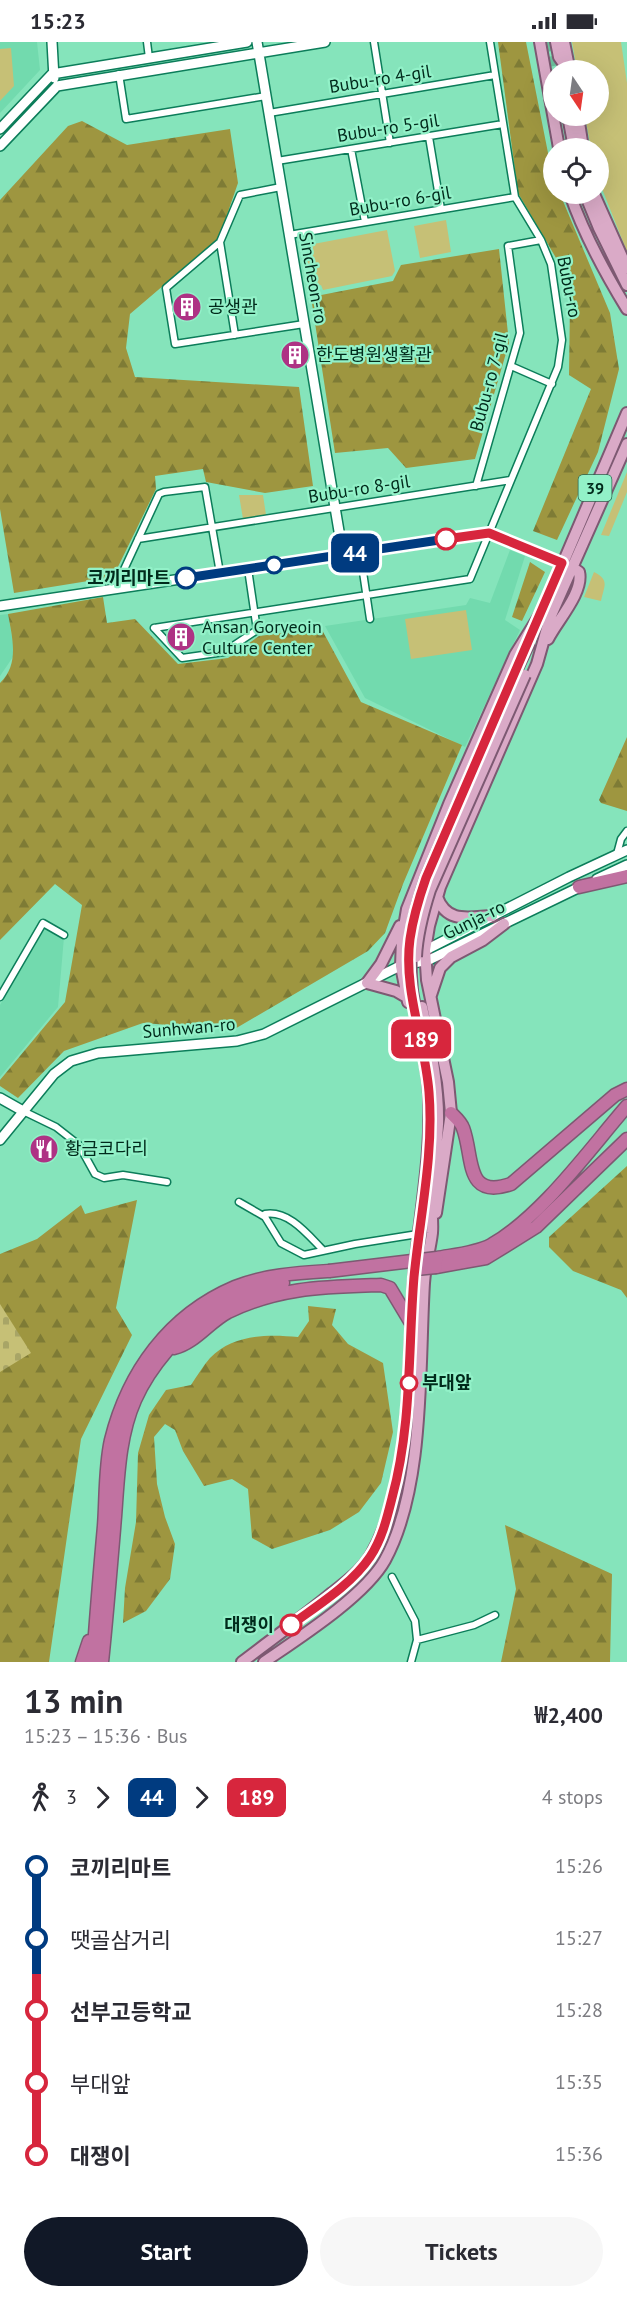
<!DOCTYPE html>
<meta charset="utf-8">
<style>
:root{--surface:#fff;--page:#f7f7f7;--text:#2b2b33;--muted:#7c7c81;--accent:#111827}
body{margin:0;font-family:"PT Sans","Noto Sans KR",sans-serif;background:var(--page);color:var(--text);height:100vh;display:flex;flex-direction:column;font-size:22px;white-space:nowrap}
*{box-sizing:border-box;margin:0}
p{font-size:20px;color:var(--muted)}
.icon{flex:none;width:33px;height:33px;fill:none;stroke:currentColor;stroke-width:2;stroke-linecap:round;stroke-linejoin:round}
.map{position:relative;height:1620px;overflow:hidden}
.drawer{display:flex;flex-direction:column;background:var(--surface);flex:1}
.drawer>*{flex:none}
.badge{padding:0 12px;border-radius:9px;font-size:21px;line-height:39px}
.needle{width:39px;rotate:167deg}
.fabs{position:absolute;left:543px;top:18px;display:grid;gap:12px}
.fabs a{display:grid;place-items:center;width:66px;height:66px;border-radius:50%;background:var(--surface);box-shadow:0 6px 24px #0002;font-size:30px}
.map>.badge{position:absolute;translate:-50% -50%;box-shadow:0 0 0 3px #fff}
.legs{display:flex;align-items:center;gap:9px;height:66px;padding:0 24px;font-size:20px}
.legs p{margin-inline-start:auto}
.head{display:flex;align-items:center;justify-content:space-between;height:102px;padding:0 24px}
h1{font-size:33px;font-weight:800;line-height:45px}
.action{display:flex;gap:12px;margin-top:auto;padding:12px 24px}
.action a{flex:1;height:69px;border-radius:36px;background:var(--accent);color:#fff;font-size:24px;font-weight:800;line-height:69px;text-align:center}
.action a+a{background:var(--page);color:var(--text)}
ul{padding:0 24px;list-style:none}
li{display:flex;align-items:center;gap:21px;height:72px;font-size:22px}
li i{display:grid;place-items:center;width:9px;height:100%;margin:0 8px;background:currentColor}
li i::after{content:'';width:15px;height:15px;margin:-8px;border:4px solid;border-radius:50%;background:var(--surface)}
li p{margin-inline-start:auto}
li:first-child i{background:linear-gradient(#0000 50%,currentColor 0)}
li:last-child i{background:linear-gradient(currentColor 50%,#0000 0)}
.status{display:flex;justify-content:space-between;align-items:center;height:42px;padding:0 30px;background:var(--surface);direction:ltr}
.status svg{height:16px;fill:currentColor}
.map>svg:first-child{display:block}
</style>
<div class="status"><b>15:23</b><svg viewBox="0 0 49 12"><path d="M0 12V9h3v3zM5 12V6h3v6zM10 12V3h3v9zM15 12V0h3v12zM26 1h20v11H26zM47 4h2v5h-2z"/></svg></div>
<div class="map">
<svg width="627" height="1620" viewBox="0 0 627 1620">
<defs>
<pattern id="forest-firs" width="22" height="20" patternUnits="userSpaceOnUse" patternTransform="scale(1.5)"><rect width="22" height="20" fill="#9e9640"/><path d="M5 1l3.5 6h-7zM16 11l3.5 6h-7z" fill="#7e7b35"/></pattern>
<pattern id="cemetery-stones" width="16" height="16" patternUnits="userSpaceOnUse" patternTransform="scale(1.5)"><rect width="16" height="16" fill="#c6c076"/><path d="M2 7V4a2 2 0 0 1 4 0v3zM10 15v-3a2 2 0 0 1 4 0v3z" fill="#a8a566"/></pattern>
</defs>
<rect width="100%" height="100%" fill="#85e4bb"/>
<path fill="#72daae" d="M0,0H37L40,28L0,71Z
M510,508L525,514L505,578L520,588L465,705L365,656L325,584L466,563L470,556L490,561Z
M8,572L15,612L0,634V573Z
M45,886L64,895L58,965L0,1035V963Z"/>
<path fill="#c6c076" d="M572,0H621L627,41V210L599,139L598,106H591L585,74H598V28H577Z
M11,6L14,44L0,59V7Z
M446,178L451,210L420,216L414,184Z
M387,188L395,229L392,234L323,248L321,243L311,245L303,204Z
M627,430V450L609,494L601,493Z
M239,453H263L266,473L243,477Z
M594,530C610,538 604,544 601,559L584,555Z
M466,568L472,608L411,617L405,577Z"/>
<path fill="url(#forest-firs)" d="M498,0H526L553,136L554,152H560L610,271L619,327L598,410L557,498L533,489L591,347L569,333L570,261L559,221L518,151Z
M82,79L127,103L230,87L238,141L219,196L130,272L126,306L135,335L299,345L313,444L265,451L206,440L203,427L155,434L156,447L113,535L14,551L0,467V158L68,84Z
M499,207L509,301L475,417L406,426L388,406L335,411L311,255L393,239L401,223Z
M530,520L545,530L522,579L512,575Z
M103,555L107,581L135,577L178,622L228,616L259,594L321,586L361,660L462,703L403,842L385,891L368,909L233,988L143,981L64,1009L18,1056L0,1044V1038L65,960L82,863L55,842L0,898V641C20,622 12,595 8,572Z
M627,695V769L601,761L599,758Z
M627,1124V1256L621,1248L573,1229L549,1205V1195Z
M137,1158L116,1266L132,1293L81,1397L49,1620H0V1212L37,1197L81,1163L85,1172Z
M308,1264L336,1267L332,1283L348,1302L383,1321L393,1390L381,1441L359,1470L330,1488L272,1507L252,1496L248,1447L232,1437L204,1444L183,1409L175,1388L165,1382L154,1395L157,1442L165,1475L175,1502L170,1537L146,1569L123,1581L125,1546L136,1480L138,1411L149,1373L166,1348L191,1343C197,1334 203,1324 210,1316C233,1292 268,1292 298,1295L309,1279Z
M505,1483L612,1532L610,1620H501L516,1547Z"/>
<path fill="url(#cemetery-stones)" d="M0,1262L31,1311L0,1330Z"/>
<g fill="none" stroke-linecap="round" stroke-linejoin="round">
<path stroke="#6abf9b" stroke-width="10" stroke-dasharray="10 5" stroke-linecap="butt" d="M546,0L554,38"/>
<g stroke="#0c7d5a" stroke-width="9">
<path id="street" d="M147,0L149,16
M374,0L390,101
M119,32L126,77L266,54
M269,71L495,33
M429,95L441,167
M351,107L365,180
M277,119L503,82
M281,145L240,153L220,200L166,246L175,302L304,282
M289,193L515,155
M220,200L235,293
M511,324L552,342
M476,444L520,291L508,204L541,198
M138,497L511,438
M360,510L370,577
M115,547L159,452L164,450L205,445L220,531
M154,586L470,537L558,325L562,298L551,222L541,198L515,155L490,0
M154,586L182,616L224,610L257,588L248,527
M617,812L621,797L627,789
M0,955L43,881L64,893
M23,1069L56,1085L79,1103L95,1132L104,1136L123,1133L167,1140
M239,1160L265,1175L281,1201L304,1213L355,1202L418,1192
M265,1172C289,1168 308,1193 323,1208
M392,1535L415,1579L417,1598L411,1620
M417,1598L474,1583L495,1573"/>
</g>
<g stroke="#0c7d5a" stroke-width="12">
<path id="secondary" d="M52,0L54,36
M257,0L343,513
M0,87L52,32L247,0
M0,104L57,44L325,0
M0,564L489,491L568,524
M597,837L627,823
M422,910L569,835L627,808
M406,923L431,917L584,843
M0,1056L23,1069
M0,1098L54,1032L71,1019L98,1011L237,999L264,992L406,921"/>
</g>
<g stroke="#7d5972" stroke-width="14">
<path id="primary" d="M540,0L559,106
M556,0L559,15L568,28
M564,0L569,25
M568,74L574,106
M578,74L583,106
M570,152C584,193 605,231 627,267
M585,152L599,186L627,243
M594,152L627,226
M540,575L627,371
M549,578L627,402
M548,597C557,579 584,550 579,530L573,526
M516,629L528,603
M437,855C447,882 469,875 492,874
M400,884L381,922L367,941L396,949L408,956
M431,953L440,926L451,915L483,898L504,882
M408,960L401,924L402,897L407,867L449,762L515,613L543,568
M436,1171L451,1071L448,1040L427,938L425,908L429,884L440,845L537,622L551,572
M242,1620C272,1597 303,1575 332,1551C346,1540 362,1528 371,1513C415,1436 407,1324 414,1237C419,1176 432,1114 429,1052C427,1017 418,983 412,949
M264,1620C299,1596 365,1554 385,1518C425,1445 419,1324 424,1241C425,1224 430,1208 432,1191C433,1179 431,1167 431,1155C432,1131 437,1107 438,1082C439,1043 430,1003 422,965"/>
</g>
<g stroke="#7d5972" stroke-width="15">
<path id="highway" d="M579,845L627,834
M451,1071C455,1075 461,1080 463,1086C474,1115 464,1158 511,1142L615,1053L627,1047
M437,1216C453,1213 476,1211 491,1203C542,1174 588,1109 627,1064
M436,1225L486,1216L536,1185L627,1097
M174,1306C195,1301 209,1280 228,1270C280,1245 324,1245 381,1243L390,1246L411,1281
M82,1620L89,1599
M93,1620C96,1575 100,1529 104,1484C106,1457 105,1424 111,1398C128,1330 169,1273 235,1245C264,1233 298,1231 329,1229
M102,1620C107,1572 111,1523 115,1475C118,1436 119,1394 135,1358C150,1324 181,1289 211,1268C232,1254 258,1247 283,1241"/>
</g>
<use href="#street" stroke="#fff" stroke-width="6"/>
<use href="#secondary" stroke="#fff" stroke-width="9"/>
<use href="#primary" stroke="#daaac7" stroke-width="10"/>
<use href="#highway" stroke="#c172a1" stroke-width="12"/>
<g stroke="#7d5972" stroke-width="14" stroke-linecap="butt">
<path id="primary-bridge" d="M416,915C417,892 423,870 430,848L525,633
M412,949C408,905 411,878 426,836L516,629"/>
</g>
<g stroke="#7d5972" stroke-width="15" stroke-linecap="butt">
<path id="highway-bridge" d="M416,1227L436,1225
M329,1229L437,1216"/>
</g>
<use href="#primary-bridge" stroke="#daaac7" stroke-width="10"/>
<use href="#highway-bridge" stroke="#c172a1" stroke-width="12"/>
</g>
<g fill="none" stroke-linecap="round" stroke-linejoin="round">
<g stroke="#fff" stroke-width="14">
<path id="line-1" d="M186,536L446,497"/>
</g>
<g stroke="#fff" stroke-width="14">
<path id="line-2" d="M291,1583C318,1563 351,1543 370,1515C382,1497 387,1476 392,1456C412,1383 408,1309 414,1235C420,1174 434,1112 429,1050C425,999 403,948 410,897C413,876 419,856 426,836L562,521L489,491L446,497"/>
</g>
<use href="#line-1" stroke="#003b80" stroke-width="9"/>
<use href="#line-2" stroke="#d7263d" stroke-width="9"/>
</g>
<defs>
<g id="building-disc" transform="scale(1.5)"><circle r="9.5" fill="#ae3284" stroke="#92f1c8"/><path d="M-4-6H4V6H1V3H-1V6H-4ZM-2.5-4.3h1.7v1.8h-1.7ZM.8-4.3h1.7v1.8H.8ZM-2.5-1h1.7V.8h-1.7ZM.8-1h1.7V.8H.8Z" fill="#fff"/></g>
<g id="restaurant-disc" transform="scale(1.5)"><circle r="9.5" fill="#ae3284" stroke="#92f1c8"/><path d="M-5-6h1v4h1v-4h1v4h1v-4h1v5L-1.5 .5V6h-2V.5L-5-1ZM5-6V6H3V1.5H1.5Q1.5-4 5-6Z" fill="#fff"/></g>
</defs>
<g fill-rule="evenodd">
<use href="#building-disc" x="187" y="265"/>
<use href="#building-disc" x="295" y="313"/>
<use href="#building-disc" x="181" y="595"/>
<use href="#restaurant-disc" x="44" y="1107"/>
</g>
<g fill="#fff" stroke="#d7263d" stroke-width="3">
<circle cx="446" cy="497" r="10"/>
<circle cx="409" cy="1341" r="8"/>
<circle cx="291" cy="1583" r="10"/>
</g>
<g fill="#fff" stroke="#003b80" stroke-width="3">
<circle cx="274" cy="523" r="8"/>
<circle cx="186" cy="536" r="10"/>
</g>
<g text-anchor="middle" stroke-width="4.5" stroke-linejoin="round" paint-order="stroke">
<rect fill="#92f1c8" stroke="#2c664f" stroke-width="1.5" x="578.5" y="433" width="33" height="26" rx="4.5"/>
<g font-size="16" font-weight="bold" fill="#002a1b">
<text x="595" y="452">39</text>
</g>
<g font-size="18" fill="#002a1b" stroke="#92f1c8">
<text transform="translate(380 37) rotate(-9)" y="6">Bubu-ro 4-gil</text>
<text transform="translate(388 86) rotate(-9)" y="6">Bubu-ro 5-gil</text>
<text transform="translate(400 159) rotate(-10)" y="6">Bubu-ro 6-gil</text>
<text transform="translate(313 236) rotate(80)" y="6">Sincheon-ro</text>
<text transform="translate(569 245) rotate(79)" y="6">Bubu-ro</text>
<text transform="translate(489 340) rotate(-75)" y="6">Bubu-ro 7-gil</text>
<text transform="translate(359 447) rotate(-9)" y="6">Bubu-ro 8-gil</text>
<text transform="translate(474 878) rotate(-26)" y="6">Gunja-ro</text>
<text transform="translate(189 986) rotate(-5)" y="6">Sunhwan-ro</text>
</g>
<g font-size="18" fill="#002a1b" stroke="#92f1c8" text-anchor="start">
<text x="208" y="271">공생관</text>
<text x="316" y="319">한도병원생활관</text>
<text x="202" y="591">Ansan Goryeoin<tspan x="202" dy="21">Culture Center</tspan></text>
<text x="65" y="1113">황금코다리</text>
</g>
<g font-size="18" font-weight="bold" fill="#002a1b" stroke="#92f1c8" text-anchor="end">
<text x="170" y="542">코끼리마트</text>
<text x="422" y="1347" text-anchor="start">부대앞</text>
<text x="274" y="1589">대쟁이</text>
</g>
</g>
</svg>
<div class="fabs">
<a><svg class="needle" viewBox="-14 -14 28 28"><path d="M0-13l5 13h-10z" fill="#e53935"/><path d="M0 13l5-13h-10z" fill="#7c7c81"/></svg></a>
<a><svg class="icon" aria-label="locate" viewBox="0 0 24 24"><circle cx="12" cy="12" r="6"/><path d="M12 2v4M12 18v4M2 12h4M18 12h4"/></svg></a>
</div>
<b class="badge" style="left:355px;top:511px;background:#003b80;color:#fff">44</b>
<b class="badge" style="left:421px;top:997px;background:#d7263d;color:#fff">189</b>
</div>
<section class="drawer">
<div class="head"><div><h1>13 min</h1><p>15:23 – 15:36 · Bus</p></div><b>₩2,400</b></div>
<div class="legs"><svg class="icon" aria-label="walk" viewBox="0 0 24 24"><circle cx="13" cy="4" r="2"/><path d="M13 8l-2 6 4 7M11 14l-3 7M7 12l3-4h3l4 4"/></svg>3<svg class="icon" aria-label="forward" viewBox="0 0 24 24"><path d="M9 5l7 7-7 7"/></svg><b class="badge" style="background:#003b80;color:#fff">44</b><svg class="icon" aria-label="forward" viewBox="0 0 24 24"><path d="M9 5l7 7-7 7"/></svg><b class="badge" style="background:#d7263d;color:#fff">189</b><p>4 stops</p></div>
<ul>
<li><i style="color:#003b80"></i><b>코끼리마트</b><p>15:26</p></li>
<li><i style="color:#003b80"></i><span>땟골삼거리</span><p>15:27</p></li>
<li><i style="color:#d7263d"></i><b>선부고등학교</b><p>15:28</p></li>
<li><i style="color:#d7263d"></i><span>부대앞</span><p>15:35</p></li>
<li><i style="color:#d7263d"></i><b>대쟁이</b><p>15:36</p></li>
</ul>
<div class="action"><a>Start</a><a>Tickets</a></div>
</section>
